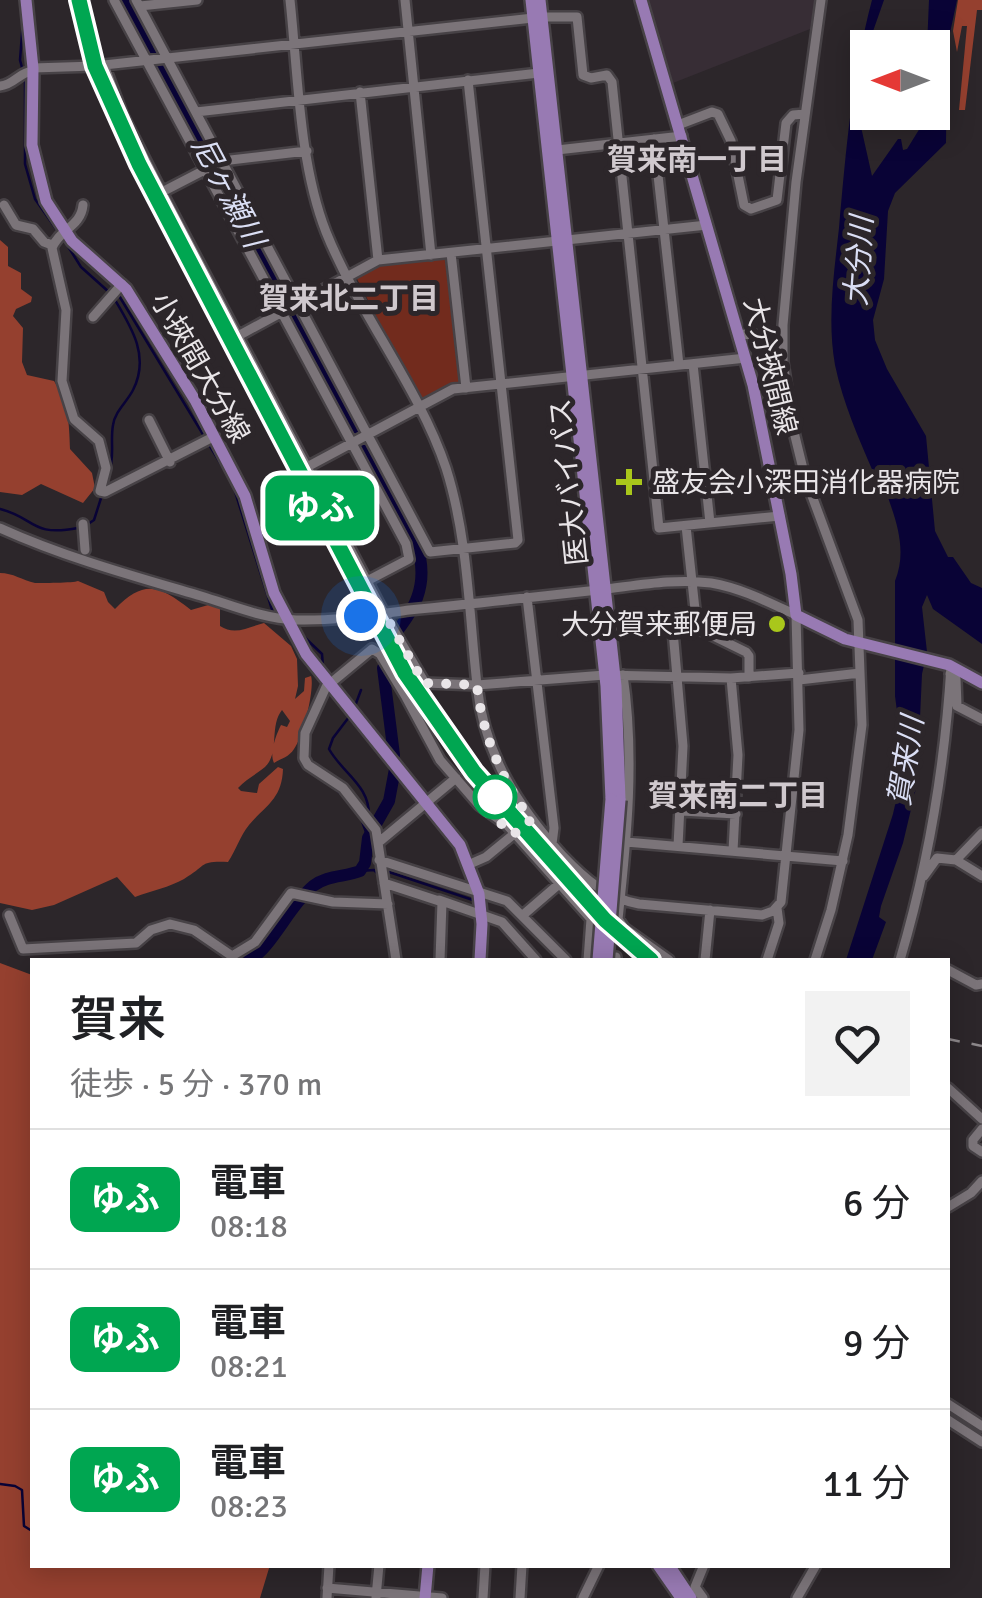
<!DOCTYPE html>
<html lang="ja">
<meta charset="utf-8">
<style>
:root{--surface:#fff;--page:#f2f2f2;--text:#202124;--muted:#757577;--line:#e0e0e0}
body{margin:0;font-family:Signika,"Noto Sans JP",sans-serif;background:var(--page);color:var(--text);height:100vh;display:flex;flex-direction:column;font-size:38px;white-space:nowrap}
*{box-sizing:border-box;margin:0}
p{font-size:32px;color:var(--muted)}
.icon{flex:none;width:55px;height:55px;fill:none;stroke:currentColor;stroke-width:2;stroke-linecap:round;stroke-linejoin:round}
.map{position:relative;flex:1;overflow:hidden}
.drawer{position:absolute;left:30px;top:958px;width:920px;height:610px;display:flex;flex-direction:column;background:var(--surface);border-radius:0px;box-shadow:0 5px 25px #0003}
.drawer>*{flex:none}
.badge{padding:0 20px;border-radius:15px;font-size:35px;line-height:65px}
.needle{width:65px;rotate:270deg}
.fabs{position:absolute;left:850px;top:30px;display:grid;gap:20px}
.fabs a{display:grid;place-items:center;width:100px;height:100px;border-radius:0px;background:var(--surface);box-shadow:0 5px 25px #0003;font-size:50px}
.you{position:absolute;width:50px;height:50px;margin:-25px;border:8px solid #fff;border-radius:50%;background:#1a73e8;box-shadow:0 0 0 15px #1a73e833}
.map>.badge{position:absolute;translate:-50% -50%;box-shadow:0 0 0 5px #fff}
.round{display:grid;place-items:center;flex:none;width:105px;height:105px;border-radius:0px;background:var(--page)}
.overview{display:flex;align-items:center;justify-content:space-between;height:170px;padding:0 40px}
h1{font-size:48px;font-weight:600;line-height:75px}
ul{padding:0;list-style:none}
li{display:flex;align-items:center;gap:30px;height:140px;padding:0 40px;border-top:2px solid var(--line)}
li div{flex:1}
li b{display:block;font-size:38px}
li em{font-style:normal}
li .badge{min-width:110px;font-weight:700;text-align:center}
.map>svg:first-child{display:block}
</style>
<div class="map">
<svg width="982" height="1598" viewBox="0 0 982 1598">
<rect width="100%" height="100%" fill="#2c262a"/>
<path fill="#372d35" d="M648,0H815L810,29L673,83Z"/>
<path fill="#722b1d" d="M449,257L462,384L448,387L420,401L356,277L381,264Z"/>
<path fill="#95402f" d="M958,0H982V10H977L965,110H959L967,26H962L957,52L953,31Z
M0,240L8,247V266L21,273V289L32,297L31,302L16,309L13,316L23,328L22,362L27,375L54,381C69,404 69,423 70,449L92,473L95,488L83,503L41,484L22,495L0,492Z
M0,573C13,573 22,580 35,583C40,583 74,583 78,581L104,592L108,602L115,609C145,578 160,586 191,610L215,603L220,607V626C235,636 248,627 264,623L291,646L297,659L298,686L295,699L304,691L305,678L311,676C315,688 303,738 294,749C289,757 282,758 274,763C269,753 276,735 281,725L287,727L290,721L282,710C269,726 280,753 265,767C257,774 246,779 238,788L241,791L257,793L259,784L278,767L283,769C282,799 266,805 249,825C240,836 236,850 228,862C198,861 208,865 184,879C170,887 151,891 135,897L117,877L54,905L32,910L0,903Z
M0,963L32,975V1565H270L260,1598H0Z"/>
<path fill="#090336" d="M872,0H884L865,54L857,109L872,176L898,139H901L903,150L907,149L925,120L926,113L932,112V48L927,47L929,0H957L947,47L946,143L895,193L888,211L884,279L873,320L875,340L887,369L926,436L935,531L948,557H953L971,583L982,588V644L933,609L927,595L922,607L927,652L922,674L917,784L903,843L881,906L879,917L886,922L872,960H846L893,814L904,765L895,696V581C910,544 891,509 879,472L874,474C859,439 843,403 835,365C827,320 834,273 839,228C846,151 852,75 872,0Z"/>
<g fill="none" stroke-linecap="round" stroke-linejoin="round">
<path stroke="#090336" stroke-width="2.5" d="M23,21L20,60L25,79V164L35,199L59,233
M64,240L81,267L110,293
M118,294L204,436
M208,443L227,474
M109,473C115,456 110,442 113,425C115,411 127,402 133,390C150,357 132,328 115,300
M233,485L273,613
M0,509C36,518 30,537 78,528
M85,526L94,520L102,495
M300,633L322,654L323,666
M355,706L361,690
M349,717L333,738L329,749C343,774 370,785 369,817
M301,761L303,767L318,777
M333,787L346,798
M360,816L366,832
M368,838L369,825
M360,871L374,870L379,875
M386,871L473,900
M0,1484L15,1486L22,1490L24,1526L32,1531
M322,1598L324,1565
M791,1598L810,1565"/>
<path stroke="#090336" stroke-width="12" d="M126,0L416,543C431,585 414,613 386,644L384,651
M383,668L394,755
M249,960C271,949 289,906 313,886C327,875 345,877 360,871L365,863L368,838L389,801L395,769"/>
<g stroke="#474246" stroke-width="14">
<path id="minor" d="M114,0L406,544L409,559L367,581
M136,0L430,552L515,543L518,540L468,80
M405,0L431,255
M140,6L197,0
M104,65L123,116L157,183L386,617L425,683L477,685L605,675L731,678L799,673
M33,68L95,66L542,17H577L583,75L591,78L607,75L612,82L659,528L780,516
M0,86C14,85 19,72 33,71
M360,92L378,260
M196,112L539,73
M678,125L712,112L718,114L731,141L744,205L751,209L777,200L786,123L793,115L805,114
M654,139L679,365
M557,150L682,136
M162,192L222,161L307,151
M4,205L16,225L33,229L44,242L52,245
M83,205C81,227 59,229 52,248L66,310L62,381L74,419L99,441L106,468L100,491L105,492L213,437
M451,253L466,388
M93,317L122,284
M740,334L783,337
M238,336L378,260L707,225
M693,364L710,523
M149,420L170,462
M307,467L453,389L746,358
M83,524L85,550
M686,526L697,628
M0,528C64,557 133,576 201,596C231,605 264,619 296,620C334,621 372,615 409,610C472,604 535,597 598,590C635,586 673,578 711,583C741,588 768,602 796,615L799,730L781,902L773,911L762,915L639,904C606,898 584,878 562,855C517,806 484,753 477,685C469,614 468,537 446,468C419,387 358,312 326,232C299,163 298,74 290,0
M527,597L554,828L552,844
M950,674L956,679L957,706L982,719
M623,675C635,757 627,837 618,919L624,928L669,960
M731,678L738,755L733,851
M799,680L860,673
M682,811L736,814
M379,842L456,778
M626,842L843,861
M678,846L683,746L673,631L697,628L746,652L749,656V677
M379,860L507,901L566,960
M956,860L982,833
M470,864L486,857L531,820
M924,876L937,858L956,860L982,876
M384,883L442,902L440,960
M439,900L502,922L536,960
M9,915L23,949L136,943L151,930L170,924L194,930L232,956L255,942L291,893L333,902L388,904
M523,915L559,884
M396,960L376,830L343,788L308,765L304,758L305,733L326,687L372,649L380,654L406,697L440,760L479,805L507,825L591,919L588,960
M616,960V957
M705,960L710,910
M767,960L779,923L777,908
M815,960L831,910L848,835L862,725L858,620L805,477L793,428L783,362V325L796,182L821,0
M900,960C928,865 945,765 951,666
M948,970L976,985L982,984
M948,1088L982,1119
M982,1129L973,1140V1146L982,1152
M948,1207L971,1193L982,1181
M948,1404L982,1426
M948,1420L982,1442
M327,1588L442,1598
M376,1597L379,1565
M327,1598L329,1565
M483,1598L485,1565
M520,1598L522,1565
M583,1598L599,1565
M703,1598L695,1587L704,1565
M797,1598L816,1565"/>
</g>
<g stroke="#474246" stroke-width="16">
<path id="major" d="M26,0L33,68L32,145L46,201L72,241L126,289L195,400L245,496L274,593L306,654L460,845L479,894L482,924L480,960
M531,0L606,686L611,799
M540,0L616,686L620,800
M641,0L753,385L791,574L796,615L845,639L949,665L982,683
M658,1565L681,1598
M669,1565L691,1598
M425,1598L428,1565"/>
</g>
<use href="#minor" stroke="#7b7479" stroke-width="9"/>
<use href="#major" stroke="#987ab3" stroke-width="11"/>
<path stroke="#8c878a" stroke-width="2.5" stroke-dasharray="12 12" stroke-linecap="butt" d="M79,0L95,66L139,165L405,673L474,773L605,920L651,960
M948,1039L982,1046"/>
<g stroke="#474246" stroke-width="16" stroke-linecap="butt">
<path id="major-bridge" d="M598,960L611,799
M607,960L620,800"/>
</g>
<use href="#major-bridge" stroke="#987ab3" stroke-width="11"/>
</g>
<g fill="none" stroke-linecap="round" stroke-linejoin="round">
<g stroke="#fff" stroke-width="22">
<path id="line" d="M79,0L95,66L139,164L405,673L474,772L605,920L651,960"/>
</g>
<use href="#line" stroke="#00a651" stroke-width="15"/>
<path stroke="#e9e5e8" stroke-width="10" stroke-dasharray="0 18" d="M361,616L384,613L424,683L477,685C482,735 502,780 531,820L514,834L484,810L495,797"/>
</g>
<g fill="#a9c71b" stroke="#2c262a" stroke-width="4">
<path d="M624 467h10v10h10v10h-10v10h-10v-10h-10v-10h10z"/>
<circle cx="777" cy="624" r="10"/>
</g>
<circle fill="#fff" stroke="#00a651" stroke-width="5" cx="495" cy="797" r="20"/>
<g text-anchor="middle" stroke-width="10" stroke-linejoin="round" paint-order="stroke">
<g font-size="28" fill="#e9e5e8" stroke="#2c262a">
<text transform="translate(771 366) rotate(76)" y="10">大分挾間線</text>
<text transform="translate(201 367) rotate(60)" y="10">小挾間大分線</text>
<text transform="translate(568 482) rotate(-96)" y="10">医大バイパス</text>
</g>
<g font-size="28" fill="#e9e5e8" stroke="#2c262a" text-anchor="start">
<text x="652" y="492">盛友会小深田消化器病院</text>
<text x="757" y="634" text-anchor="end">大分賀来郵便局</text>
</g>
<g font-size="30" font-weight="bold" fill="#d0c9ce" stroke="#2c262a">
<text x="697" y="170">賀来南一丁目</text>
<text x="349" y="309">賀来北二丁目</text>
<text x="738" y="806">賀来南二丁目</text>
</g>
<g font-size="30" font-style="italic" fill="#dadef4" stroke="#2c262a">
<text transform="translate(228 192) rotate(62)" y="10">尼ヶ瀬川</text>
<text transform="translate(859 261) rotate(-86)" y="10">大分川</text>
<text transform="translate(906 761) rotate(-81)" y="10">賀来川</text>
</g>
</g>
</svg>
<div class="fabs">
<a><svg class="needle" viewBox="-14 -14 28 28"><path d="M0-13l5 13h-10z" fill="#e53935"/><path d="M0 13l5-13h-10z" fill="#757577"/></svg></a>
</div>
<div class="you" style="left:361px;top:616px"></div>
<b class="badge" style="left:320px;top:508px;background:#00a651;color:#fff">ゆふ</b>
<section class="drawer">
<div class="overview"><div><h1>賀来</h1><p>徒歩 · 5 分 · 370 m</p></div><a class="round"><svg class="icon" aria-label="heart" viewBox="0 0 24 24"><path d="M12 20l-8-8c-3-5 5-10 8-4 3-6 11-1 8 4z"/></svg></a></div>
<ul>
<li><span class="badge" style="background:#00a651;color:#fff">ゆふ</span><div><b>電車</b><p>08:18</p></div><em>6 分</em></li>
<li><span class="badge" style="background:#00a651;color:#fff">ゆふ</span><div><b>電車</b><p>08:21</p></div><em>9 分</em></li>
<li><span class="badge" style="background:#00a651;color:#fff">ゆふ</span><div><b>電車</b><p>08:23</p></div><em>11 分</em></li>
</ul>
</section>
</div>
